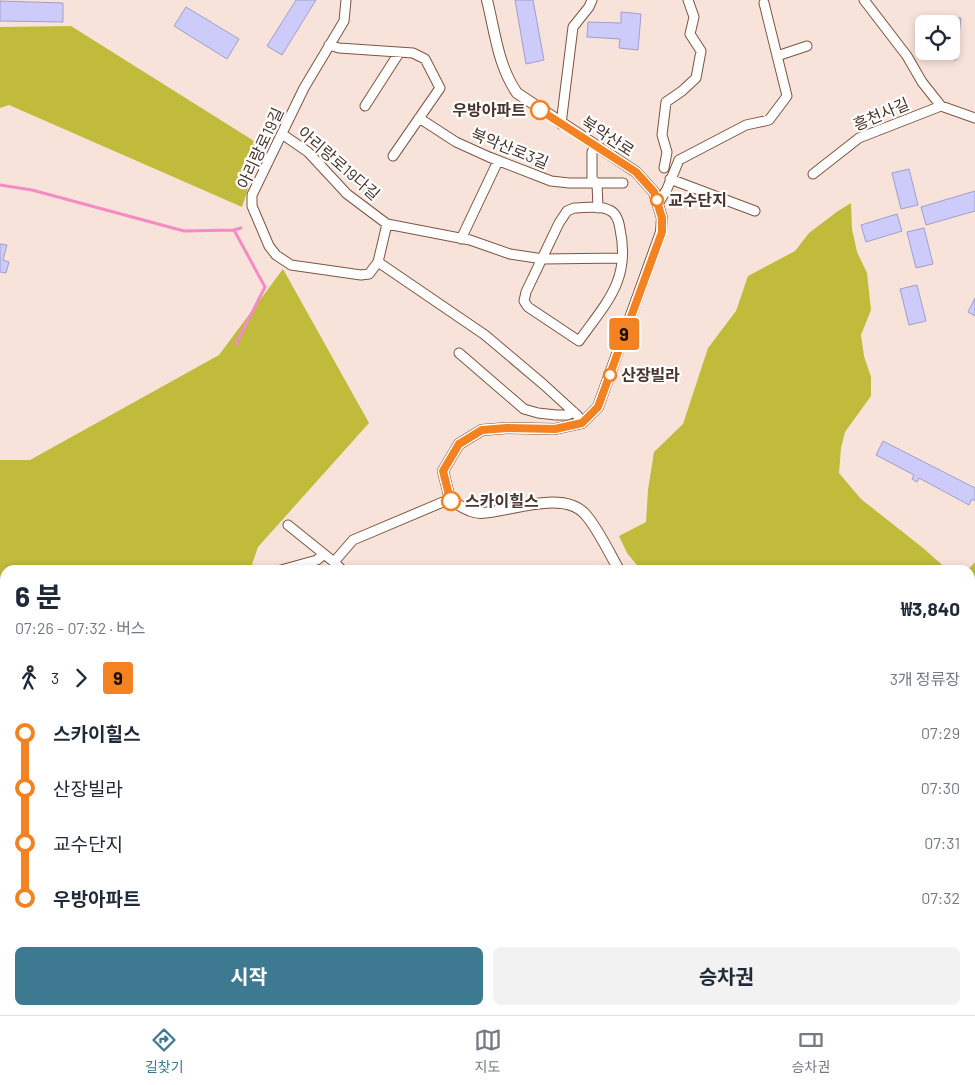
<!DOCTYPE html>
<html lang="ko">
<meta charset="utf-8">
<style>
:root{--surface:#fff;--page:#f2f2f3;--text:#1f2937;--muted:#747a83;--line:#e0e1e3;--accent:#3d7991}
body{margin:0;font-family:Barlow,"Noto Sans KR",sans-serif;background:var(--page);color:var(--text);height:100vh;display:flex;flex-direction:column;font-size:19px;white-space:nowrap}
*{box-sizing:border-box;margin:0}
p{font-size:16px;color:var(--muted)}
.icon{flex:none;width:28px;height:28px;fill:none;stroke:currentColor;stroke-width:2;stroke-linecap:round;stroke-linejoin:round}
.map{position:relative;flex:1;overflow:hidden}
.drawer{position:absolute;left:0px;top:565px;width:975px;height:450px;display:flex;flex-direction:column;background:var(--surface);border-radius:15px 15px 0 0;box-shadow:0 2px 8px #0003}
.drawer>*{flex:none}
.badge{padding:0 10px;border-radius:4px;font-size:18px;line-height:32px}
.fabs{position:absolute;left:915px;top:15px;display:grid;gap:10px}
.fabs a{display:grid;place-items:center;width:45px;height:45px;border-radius:8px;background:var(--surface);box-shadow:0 2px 8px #0003;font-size:25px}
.map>.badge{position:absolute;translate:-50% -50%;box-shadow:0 0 0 2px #fff}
.legs{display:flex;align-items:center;gap:8px;height:55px;padding:0 15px;font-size:16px}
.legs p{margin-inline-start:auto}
.headline{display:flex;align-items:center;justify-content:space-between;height:85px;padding:0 15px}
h1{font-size:28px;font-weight:700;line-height:38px}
.button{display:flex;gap:10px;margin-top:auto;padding:10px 15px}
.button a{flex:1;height:58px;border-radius:8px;background:var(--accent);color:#fff;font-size:20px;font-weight:700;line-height:58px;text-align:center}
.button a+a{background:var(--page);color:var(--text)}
ul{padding:0 15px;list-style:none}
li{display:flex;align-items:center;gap:18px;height:55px;font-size:19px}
li i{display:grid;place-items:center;width:8px;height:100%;margin:0 6px;background:currentColor}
li i::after{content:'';width:12px;height:12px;margin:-6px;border:4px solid;border-radius:50%;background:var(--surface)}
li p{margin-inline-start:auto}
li:first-child i{background:linear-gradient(#0000 50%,currentColor 0)}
li:last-child i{background:linear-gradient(currentColor 50%,#0000 0)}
.tabs{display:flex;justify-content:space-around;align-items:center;height:70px;border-top:1px solid var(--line);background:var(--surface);font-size:14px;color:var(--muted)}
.tabs a{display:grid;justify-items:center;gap:2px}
.tabs .active{color:var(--accent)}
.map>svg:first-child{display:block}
</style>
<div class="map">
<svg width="975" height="1015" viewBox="0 0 975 1015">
<rect width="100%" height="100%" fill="#f8e3da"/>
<path fill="#c0bb3b" d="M71,26L262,146L242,207L9,105L0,108V27Z
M851,203L852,229L857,252L867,273L871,310L861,335L864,356L871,377V396L845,432L841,448L839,473L861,499L923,548L948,570H641L627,553L619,536L646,522L648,490L654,452L683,424L708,348L736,311L748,276L795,251L809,233L838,211Z
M283,269L369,423L258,547L250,570H5V1010H645L637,1015H0V460H30L219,355Z
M975,562V624L970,625V570H968Z"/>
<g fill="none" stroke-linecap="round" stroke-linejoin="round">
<path stroke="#f58bc5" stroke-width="3" d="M0,185L32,190L184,231L234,230L241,228
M234,230L265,287L236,344"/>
</g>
<path fill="#cdcbfa" stroke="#a09ecb" d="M296,0H316L282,55L267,46Z
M515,0H533L544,60L526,64Z
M0,1L63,3V22L0,21Z
M186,7L239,39L227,59L174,26Z
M621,12L641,14L638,50L619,48L620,39L587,37L588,22L621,23Z
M937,16L961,18L956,60L932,57L933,51H951V24H936Z
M909,169L918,205L901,209L892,173Z
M975,191V211L926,225L921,207Z
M897,214L902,231L866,242L861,225Z
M924,228L933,264L916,268L907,232Z
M0,244L7,245L3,260L9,262L6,273L0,272Z
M917,285L926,321L909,325L900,289Z
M975,298V316L968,312Z
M883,441L975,488V501L972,499L969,505L919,478L917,482L912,479L914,475L876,455Z"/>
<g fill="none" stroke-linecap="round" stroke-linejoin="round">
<g stroke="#7f5440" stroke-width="11">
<path id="minor" d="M346,0L344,21L304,88L252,195V206L269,246L276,255L291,265L361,275L369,274L378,262L387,224
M864,0L907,56L922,82L941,106L975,118
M329,45L339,48L413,53L425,59L440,88L393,156
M777,56L807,46
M365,106L399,53
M419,118L456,142L489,157L551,181L569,183H623
M561,124L573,27L589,7L592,0
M282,134L308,152L347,194L387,224L470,240L510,254L543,259L622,258
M595,146L592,152V179L597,183L598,208
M664,168L667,152L662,135L666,102L682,91L696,78L701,51L690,34L694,17L688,0
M813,174L859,138L941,106
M670,179L755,211
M658,204L667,189L679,160L746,125L769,120L787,96L764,3
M574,208C585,208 600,205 609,210C617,213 619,222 620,229C631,280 606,303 579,341L528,307L524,301L526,292L559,223L567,211Z
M461,239L498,161
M378,262L485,335L543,384L577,415L582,423
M459,353L524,409L538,413L556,415H567L574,412
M288,525L334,562
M281,570L317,560L324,554
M342,570L334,562L353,540L450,499
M970,903L975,892
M970,1007L975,1014
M586,1010L595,1015
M875,1010L880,1015
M650,1015H658
M810,1015L811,1010
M918,1015L924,1010"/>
</g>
<g stroke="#7f5440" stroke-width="12">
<path id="tertiary" d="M487,0C495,32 498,66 517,93L636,172L654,192L662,218L661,232L598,407L582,423L555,429L507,428L482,430L459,444L443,471L450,499C458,505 471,513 481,513C509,512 563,489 585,514C597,527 610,554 619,570
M970,639L975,638
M970,822L975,828
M970,885L975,876
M0,958L5,959
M194,1010L219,1015
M575,1015L586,1010"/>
</g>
<use href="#minor" stroke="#fff" stroke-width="9"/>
<use href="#tertiary" stroke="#fff" stroke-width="10"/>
</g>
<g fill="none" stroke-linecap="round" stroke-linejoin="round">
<g stroke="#fff" stroke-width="11">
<path id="line-1" d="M451,501L450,499L443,471L459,444L482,430L507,428L555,429L582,423L598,407L662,232V218L654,192L636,172L540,110"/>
</g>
<use href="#line-1" stroke="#f58220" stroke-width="8"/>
</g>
<g fill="#fff" stroke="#f58220" stroke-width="2.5">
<circle cx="540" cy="110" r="9"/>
<circle cx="657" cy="200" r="6"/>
<circle cx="610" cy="375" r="6"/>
<circle cx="451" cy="501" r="9"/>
</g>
<g text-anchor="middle" stroke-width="4.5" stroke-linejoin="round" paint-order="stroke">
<g font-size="16" font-weight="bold" fill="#49352c" stroke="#fff" text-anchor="start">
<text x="526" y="116" text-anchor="end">우방아파트</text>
<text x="668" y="206">교수단지</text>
<text x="621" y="381">산장빌라</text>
<text x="465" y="507">스카이힐스</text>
</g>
<g font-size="16" fill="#49352c" stroke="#fff">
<text transform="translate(881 114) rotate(-23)" y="6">흥천사길</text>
<text transform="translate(608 136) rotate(33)" y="6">북악산로</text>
<text transform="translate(260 148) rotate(-65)" y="6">아리랑로19길</text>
<text transform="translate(510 148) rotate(22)" y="6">북악산로3길</text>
<text transform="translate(339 163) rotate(41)" y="6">아리랑로19다길</text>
</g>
</g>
</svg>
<div class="fabs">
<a><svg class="icon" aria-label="locate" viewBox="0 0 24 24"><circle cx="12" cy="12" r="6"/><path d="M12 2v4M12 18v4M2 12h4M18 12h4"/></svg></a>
</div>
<b class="badge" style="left:624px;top:334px;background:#f58220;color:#111">9</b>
<section class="drawer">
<div class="headline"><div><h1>6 분</h1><p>07:26 – 07:32 · 버스</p></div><b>₩3,840</b></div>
<div class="legs"><svg class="icon" aria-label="walk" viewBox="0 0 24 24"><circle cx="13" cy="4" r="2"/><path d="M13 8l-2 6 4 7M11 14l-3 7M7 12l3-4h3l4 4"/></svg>3<svg class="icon" aria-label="forward" viewBox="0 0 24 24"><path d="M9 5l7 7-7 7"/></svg><b class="badge" style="background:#f58220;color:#111">9</b><p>3개 정류장</p></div>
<ul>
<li><i style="color:#f58220"></i><b>스카이힐스</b><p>07:29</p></li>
<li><i style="color:#f58220"></i><span>산장빌라</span><p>07:30</p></li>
<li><i style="color:#f58220"></i><span>교수단지</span><p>07:31</p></li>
<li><i style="color:#f58220"></i><b>우방아파트</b><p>07:32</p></li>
</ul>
<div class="button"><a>시작</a><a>승차권</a></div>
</section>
</div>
<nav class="tabs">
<a class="active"><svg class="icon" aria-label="directions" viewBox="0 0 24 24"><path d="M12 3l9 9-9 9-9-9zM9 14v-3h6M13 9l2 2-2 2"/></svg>길찾기</a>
<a><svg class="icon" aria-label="map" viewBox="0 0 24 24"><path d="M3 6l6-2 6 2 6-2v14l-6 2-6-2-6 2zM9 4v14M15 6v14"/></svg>지도</a>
<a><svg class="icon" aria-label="tickets" viewBox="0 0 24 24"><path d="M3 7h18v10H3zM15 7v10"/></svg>승차권</a>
</nav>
